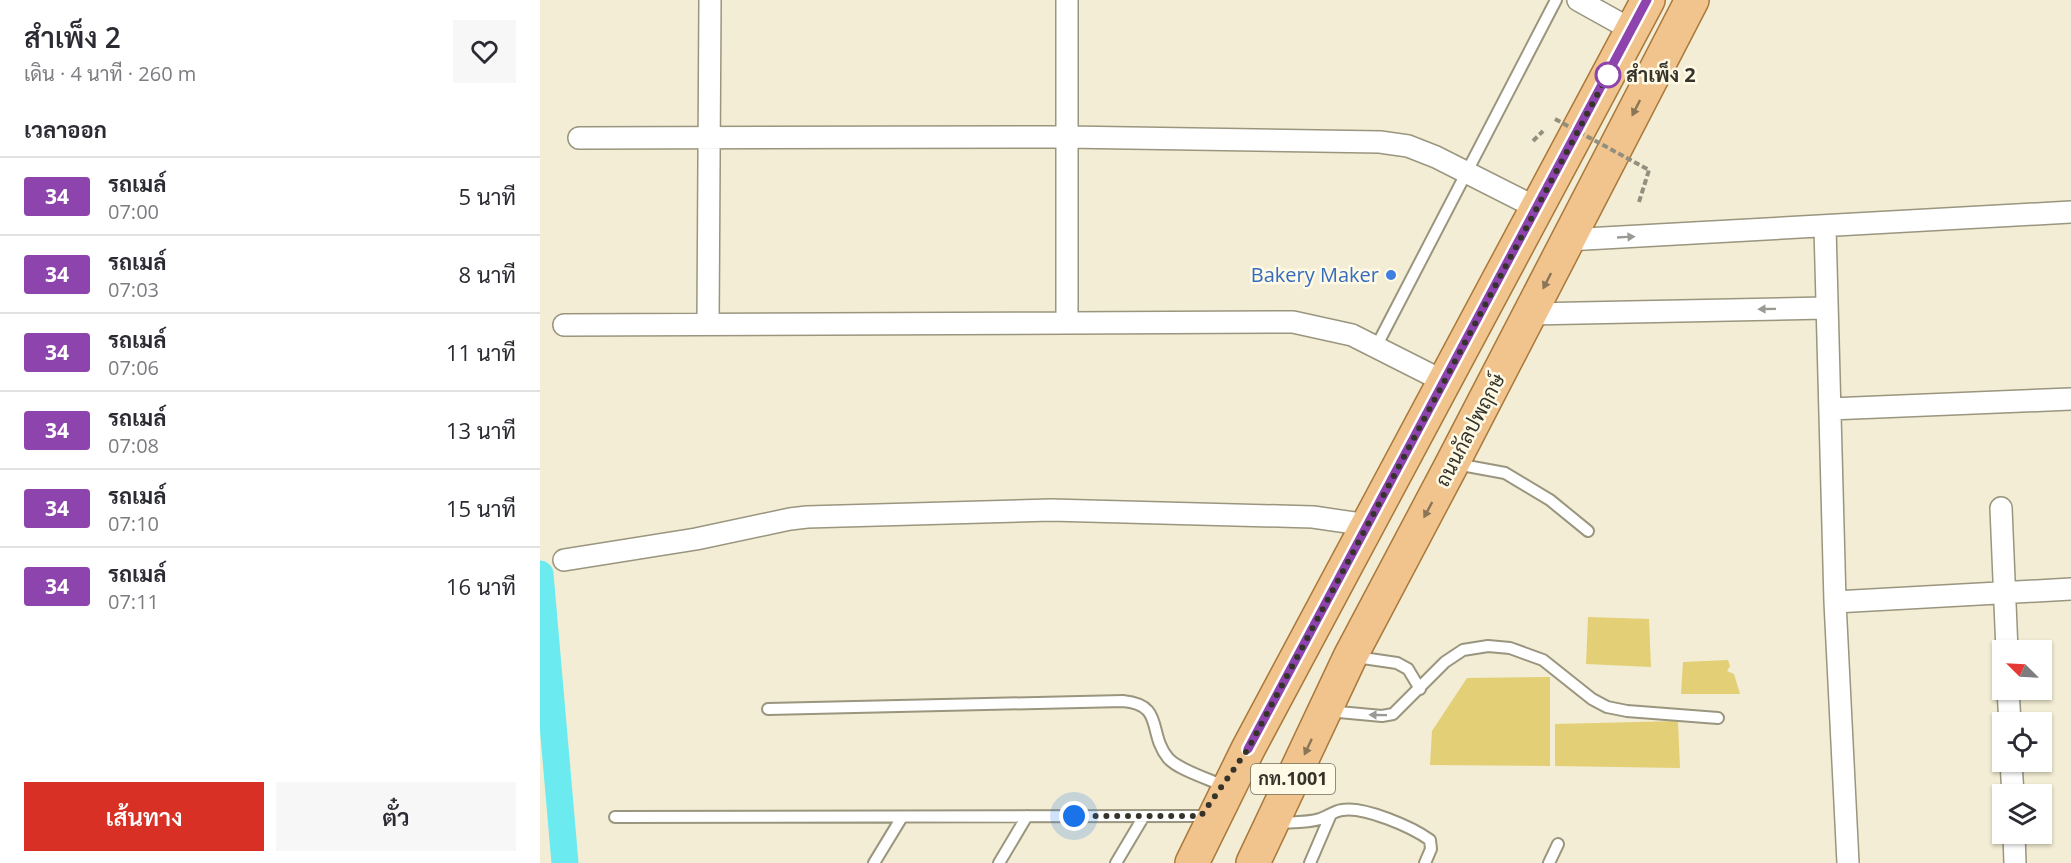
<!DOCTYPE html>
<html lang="th">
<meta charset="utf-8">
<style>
:root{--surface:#fff;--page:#f7f7f7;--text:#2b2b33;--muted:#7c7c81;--line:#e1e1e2;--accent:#d93025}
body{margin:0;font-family:"Open Sans",Sarabun,sans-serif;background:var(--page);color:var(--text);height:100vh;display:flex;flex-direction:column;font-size:22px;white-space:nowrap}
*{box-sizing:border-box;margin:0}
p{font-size:20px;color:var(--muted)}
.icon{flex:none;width:33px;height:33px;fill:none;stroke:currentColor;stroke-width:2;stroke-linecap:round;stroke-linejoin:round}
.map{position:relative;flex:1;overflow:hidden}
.panel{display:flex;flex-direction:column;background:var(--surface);width:540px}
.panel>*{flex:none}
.badge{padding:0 12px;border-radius:4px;font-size:21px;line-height:39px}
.needle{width:39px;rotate:294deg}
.controls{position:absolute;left:1452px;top:640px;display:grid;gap:12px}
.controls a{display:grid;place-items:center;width:60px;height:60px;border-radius:0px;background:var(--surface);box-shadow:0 2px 4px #0004;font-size:30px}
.you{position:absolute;width:30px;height:30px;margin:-15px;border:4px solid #fff;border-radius:50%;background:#1a73e8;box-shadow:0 0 0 9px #1a73e833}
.map>.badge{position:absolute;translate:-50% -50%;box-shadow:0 0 0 3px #fff}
h2{padding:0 24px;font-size:22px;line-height:54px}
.round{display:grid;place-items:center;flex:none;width:63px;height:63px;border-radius:0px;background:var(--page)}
.head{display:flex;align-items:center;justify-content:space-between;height:102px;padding:0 24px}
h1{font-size:28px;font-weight:600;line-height:45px}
.action{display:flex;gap:12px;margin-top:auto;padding:12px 24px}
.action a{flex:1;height:69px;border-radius:0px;background:var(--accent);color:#fff;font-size:24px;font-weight:600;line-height:69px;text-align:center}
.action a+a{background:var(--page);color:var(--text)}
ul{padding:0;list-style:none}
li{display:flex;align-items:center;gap:18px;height:78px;padding:0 24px;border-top:2px solid var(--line)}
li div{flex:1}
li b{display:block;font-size:22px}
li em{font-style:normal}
li .badge{min-width:66px;font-weight:700;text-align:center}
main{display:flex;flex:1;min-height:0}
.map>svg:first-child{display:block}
</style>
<main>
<section class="panel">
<div class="head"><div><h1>สำเพ็ง 2</h1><p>เดิน · 4 นาที · 260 m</p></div><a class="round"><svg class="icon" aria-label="heart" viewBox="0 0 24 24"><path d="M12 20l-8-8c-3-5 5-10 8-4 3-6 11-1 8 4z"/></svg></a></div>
<h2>เวลาออก</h2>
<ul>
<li><span class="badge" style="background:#8e44ad;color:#fff">34</span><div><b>รถเมล์</b><p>07:00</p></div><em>5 นาที</em></li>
<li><span class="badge" style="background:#8e44ad;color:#fff">34</span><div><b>รถเมล์</b><p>07:03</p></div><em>8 นาที</em></li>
<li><span class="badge" style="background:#8e44ad;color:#fff">34</span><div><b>รถเมล์</b><p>07:06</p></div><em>11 นาที</em></li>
<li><span class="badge" style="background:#8e44ad;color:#fff">34</span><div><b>รถเมล์</b><p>07:08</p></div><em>13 นาที</em></li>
<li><span class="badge" style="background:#8e44ad;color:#fff">34</span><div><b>รถเมล์</b><p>07:10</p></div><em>15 นาที</em></li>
<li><span class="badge" style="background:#8e44ad;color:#fff">34</span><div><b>รถเมล์</b><p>07:11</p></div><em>16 นาที</em></li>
</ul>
<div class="action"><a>เส้นทาง</a><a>ตั๋ว</a></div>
</section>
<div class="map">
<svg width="1531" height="863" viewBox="0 0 1531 863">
<rect width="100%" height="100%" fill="#f2edd4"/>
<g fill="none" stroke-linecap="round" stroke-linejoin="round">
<path stroke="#6bebf0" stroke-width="27" d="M0,574L25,863"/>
</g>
<path fill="#e3cf75" d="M1048,617L1109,619L1111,667L1046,664Z
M1188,660L1190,666L1187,671L1194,674L1200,694H1141L1143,662Z
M1010,677V766L890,765L892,731L927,678Z
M1138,721L1140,768L1015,766V724Z"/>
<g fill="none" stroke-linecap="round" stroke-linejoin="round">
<g stroke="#9a957e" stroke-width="14">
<path id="lane" d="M836,347L1016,0
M916,464L965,473L1010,500L1048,531
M816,657L857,663L868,669L880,689
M228,709L583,701C625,705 607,732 628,758C637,769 668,779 682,785
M788,711L842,716L853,714L905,662L923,650L948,646L970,648L1003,660L1052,699L1067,707L1087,711L1178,718
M75,817L661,816
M737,823C751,822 767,823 780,819C787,817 794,811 802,810C824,806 872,827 890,840L891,849L885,863
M334,863L362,817
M459,863L487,816
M576,863L604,816
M770,863L791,814
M1009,863L1018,844"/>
</g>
<g stroke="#9a957e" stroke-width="24">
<path id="street" d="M1038,0L1092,30
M39,138L526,137L840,142L868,146L896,157L997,208
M1285,227L1295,602L1308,863
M1027,240L1531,212
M990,314L1286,308
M527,322V0
M168,324L170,0
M24,325L753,322L812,335L905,382
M1290,409L1531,399
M1461,508L1467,651
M24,560L156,539L250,519L267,517L511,510L773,517L828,525
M1295,602L1531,589
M1468,690L1470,723
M1471,762L1473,795
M1474,834L1475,863"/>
</g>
<g stroke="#a9783a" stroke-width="36">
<path id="primary" d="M652,863L708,749L1108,0
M713,863L810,657L912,464L1152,0"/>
</g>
<path stroke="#938f7e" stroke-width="4" stroke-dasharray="6 3" stroke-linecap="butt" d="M993,141L1003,131
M1099,202L1109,170"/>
<use href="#lane" stroke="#fff" stroke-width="10"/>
<use href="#street" stroke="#fff" stroke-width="21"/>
<use href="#primary" stroke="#f1c48e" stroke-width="33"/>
<path stroke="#938f7e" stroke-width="4" stroke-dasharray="6 3" stroke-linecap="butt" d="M1015,119L1109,170"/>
</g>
<defs><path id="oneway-solid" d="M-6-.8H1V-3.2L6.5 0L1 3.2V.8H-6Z" transform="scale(1.5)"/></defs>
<g fill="#8a7557">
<use href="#oneway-solid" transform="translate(1096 108) rotate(117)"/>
<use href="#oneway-solid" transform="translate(1007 281) rotate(117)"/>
<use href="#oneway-solid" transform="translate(888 510) rotate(118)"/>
<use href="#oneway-solid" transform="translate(768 747) rotate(115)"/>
</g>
<g fill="#9a9a94">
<use href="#oneway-solid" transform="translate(1086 237) rotate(-3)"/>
<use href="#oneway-solid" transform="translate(1227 309) rotate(179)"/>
<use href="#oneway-solid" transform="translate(838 715) rotate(-179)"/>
</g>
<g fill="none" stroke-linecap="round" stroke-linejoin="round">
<g stroke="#fff" stroke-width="14">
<path id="line" d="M708,749L1107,0"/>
</g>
<use href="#line" stroke="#8e44ad" stroke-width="9"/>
<path stroke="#36342a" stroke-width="6" stroke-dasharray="0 10.8" d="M534,816H661L708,749L1071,69L1068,75"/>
</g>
<circle fill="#fff" stroke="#8e44ad" stroke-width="3" cx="1068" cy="75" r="12"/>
<circle fill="#3f7fe0" stroke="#fffae6" stroke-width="2" cx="851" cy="275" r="6"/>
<g text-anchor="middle" stroke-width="5" stroke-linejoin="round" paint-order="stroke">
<rect fill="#fffae6" stroke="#726f62" stroke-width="1.5" x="711" y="764" width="84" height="30" rx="4.5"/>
<g font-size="18" font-weight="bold" fill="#36342a">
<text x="753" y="785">กท.1001</text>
</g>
<g font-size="20" font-weight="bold" fill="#36342a" stroke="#fffae6" text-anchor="start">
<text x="1086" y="82">สำเพ็ง 2</text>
</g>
<g font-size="20" fill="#366cbe" stroke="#fffae6" text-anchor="end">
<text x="839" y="282">Bakery Maker</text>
</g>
<g font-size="20" fill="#36342a" stroke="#fffae6">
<text transform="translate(930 430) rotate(-62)" y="7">ถนนกัลปพฤกษ์</text>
</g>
</g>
</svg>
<div class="controls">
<a><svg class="needle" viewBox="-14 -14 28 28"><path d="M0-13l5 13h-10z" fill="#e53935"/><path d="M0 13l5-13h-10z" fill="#7c7c81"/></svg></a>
<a><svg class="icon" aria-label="locate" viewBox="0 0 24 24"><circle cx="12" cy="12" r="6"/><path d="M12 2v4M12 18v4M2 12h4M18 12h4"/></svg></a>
<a><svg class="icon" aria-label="layers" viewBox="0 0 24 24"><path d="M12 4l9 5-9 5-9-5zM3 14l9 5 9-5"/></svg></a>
</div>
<div class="you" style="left:534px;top:816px"></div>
</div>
</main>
